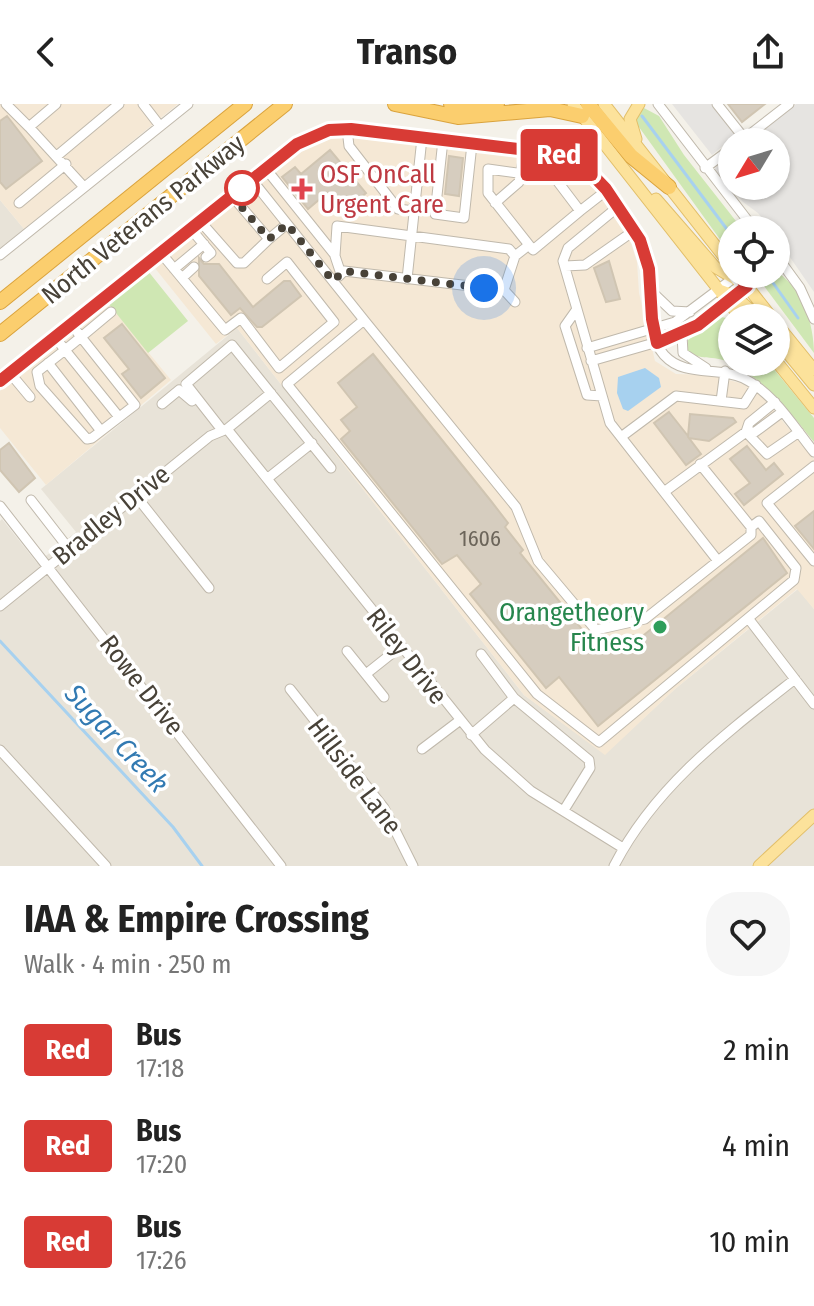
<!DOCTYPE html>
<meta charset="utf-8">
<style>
:root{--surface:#fff;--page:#f6f6f6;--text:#222;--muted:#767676}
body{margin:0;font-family:"Fira Sans Condensed",sans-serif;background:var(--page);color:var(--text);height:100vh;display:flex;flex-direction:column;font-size:30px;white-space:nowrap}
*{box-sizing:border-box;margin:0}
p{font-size:26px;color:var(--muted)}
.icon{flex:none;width:44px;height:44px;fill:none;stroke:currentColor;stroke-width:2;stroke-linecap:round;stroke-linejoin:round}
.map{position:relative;height:762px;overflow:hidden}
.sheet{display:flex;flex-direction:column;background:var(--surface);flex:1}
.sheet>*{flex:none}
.badge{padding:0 16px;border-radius:6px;font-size:28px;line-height:52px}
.needle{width:52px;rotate:232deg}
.fabs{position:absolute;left:718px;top:24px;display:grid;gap:16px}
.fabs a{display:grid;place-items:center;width:72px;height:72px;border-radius:50%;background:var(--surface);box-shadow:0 2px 6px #0004;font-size:40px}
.you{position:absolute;width:40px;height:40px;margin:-20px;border:6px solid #fff;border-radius:50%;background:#1a73e8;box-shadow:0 0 0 12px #1a73e833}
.map>.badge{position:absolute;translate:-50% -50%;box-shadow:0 0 0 4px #fff}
.round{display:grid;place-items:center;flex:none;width:84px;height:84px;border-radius:32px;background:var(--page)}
.overview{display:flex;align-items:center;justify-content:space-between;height:136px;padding:0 24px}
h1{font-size:38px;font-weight:700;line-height:60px}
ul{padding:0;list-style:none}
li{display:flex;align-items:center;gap:24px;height:96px;padding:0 24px}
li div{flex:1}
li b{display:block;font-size:30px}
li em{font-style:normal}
li .badge{min-width:88px;font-weight:700;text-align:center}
header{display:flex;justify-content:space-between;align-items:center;height:104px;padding:0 24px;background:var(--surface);font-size:36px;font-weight:700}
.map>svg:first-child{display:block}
</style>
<header><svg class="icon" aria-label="back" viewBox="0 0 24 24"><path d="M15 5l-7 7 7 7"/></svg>Transo<svg class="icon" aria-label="share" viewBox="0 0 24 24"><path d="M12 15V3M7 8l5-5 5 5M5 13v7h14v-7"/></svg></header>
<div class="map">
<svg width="814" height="762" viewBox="0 0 814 762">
<rect width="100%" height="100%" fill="#f4f1e9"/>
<path fill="#e8e3d8" d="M0,96L24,125L0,144Z
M237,224L524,591L605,650L675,585L798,485L814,505V762H0V417L2,415L37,459L76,428L41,385Z"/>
<path fill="#f5e8d5" d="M0,0H178L24,125L0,96Z
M348,29L550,53L577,63L594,78L625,120L637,158L639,189L655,257L676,270L710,271L744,280L761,291L814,355V505L797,485L675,585L605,651L524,591L237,224L216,240L154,163L307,39L320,33Z
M108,199L171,276L46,381L0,324V287Z"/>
<path fill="#cfe7b3" d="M644,4L659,12L684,51L743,126H732V152L636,19L634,15Z
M148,167L188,217L148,249L108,199Z
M778,169C803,184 814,222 814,249L764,182L769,171Z
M721,213L732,215V258H768L814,314V338C788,306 767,277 728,258C714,251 699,257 687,247L688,236Z"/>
<path fill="#e6e4e1" d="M672,0H711L736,31L712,51Z
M796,0H814V188L776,133V126H771L758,109L743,98L714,65L732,51V82H776V38H748Z"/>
<path fill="#a7d1ef" d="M645,264L659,274L661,283L628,307L623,305L617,289L618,273Z"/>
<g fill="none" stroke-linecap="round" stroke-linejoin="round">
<path stroke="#a7d1ef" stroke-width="3" d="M642,12L732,132
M771,176L798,214
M0,537L173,723L202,762"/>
</g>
<path fill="#d6cdbf" stroke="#d0c5b2" stroke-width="2" d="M728,0H765L742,18Z
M7,12L42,57L6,85L0,78V17Z
M330,46L366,89L343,108L327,89L308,105L282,73L295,63L301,70Z
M449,52L463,54L459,92L445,90Z
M199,154L204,160H219L253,203L284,177H290L301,192L262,223H257L240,204L231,211L199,172Z
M609,157L620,195L606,198L594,164Z
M122,220L165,274L141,294L122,270L129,265L104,234Z
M373,250L491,397L508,419L505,423L523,446L520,449L593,539L635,531L639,535L763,434L787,469L598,622L559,573L546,584L470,490L481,480L457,451L442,460L341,335L350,327L341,316L357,303L338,279Z
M669,308L688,332L690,310L733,314L736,318L709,337L689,334L701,350L686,361L654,319Z
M9,339L35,374L19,388L0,366V346Z
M747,342L766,366L774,359L783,370L744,401L735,390L750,379L730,355Z
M814,407V445L795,422Z"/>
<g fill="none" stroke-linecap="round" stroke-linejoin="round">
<g stroke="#c0b9ac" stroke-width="11">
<path id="minor" d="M6,0L29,23L56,0
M143,0L160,22
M658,0L755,126
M717,0L744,34
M29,23L84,83
M347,25L349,42L398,105L414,107
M443,36L435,110L464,114L472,40
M740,38L789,0
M58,51L119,0
M705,64L732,44
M266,65L335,151
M252,76L364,216L287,280L537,590L599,638L794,476L796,464L759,417L751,423V431L718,457L610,319L563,157L568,144L619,102
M19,99L66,60
M495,99L519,78L525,46
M580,107L533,146L488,89V65L555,74L580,107L607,86
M200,117L237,159H244L269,135L232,92
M191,125L211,149L206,153
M269,135L287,120
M161,149L225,226L241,214L279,264L334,218L287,158L267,175
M0,151L188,0
M776,151L800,184L814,215
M565,162L585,161L635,126
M174,165L204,140
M341,170L335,152L337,122L509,145L515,152
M339,172L344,167L504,186L515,198
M182,174L194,163
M407,175L422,34
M504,186L515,152L529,141
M650,186L672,207L690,208
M577,205L565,222L587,291L602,292
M364,216L516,403L538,457L596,526L645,515L718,457
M71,220L81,233L111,208
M682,231L683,249L706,264
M55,233L65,246L37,268L40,282L87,335L92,334L135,301L81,233L65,246L119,313
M587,244L675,218L739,170
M591,257L682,231L762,170
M48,259L101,327
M10,269L30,293
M0,277L304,35L329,26L351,25C399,31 551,40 584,62C611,80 636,121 645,151C654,181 642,226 664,251C685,274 717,262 743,274C774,289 793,322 814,348
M721,297L725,267
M162,300L179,286L192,297
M227,325L271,289
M222,326L186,280L232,241L331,364
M746,328L767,350L799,328
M746,328L749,319L775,298
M621,333L676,292L744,300L756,281
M700,360L751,423
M814,362L767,399L814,457
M268,374L312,339
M664,388L746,328H755L782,308
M136,392L209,484
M31,396L69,445
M0,402L281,762
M0,502L210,332L227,325L485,646L531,687L623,744
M748,514L814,600
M347,547L384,593
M481,550L514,594L589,656L590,664L564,706
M366,570L400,543
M290,585L384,704L413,762
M471,631L514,594
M422,645L459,617
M0,646L106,762
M614,762C655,682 725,630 795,575"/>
</g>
<g stroke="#e2bf6a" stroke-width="13">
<path id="major" d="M573,0L741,214
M604,0L732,163
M636,35L630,15L639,0
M656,95L715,163L747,182
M743,177L772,214
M719,186L735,192L759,214
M776,219L814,266
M776,235L814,281
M776,257L814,304
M759,762L814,711"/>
</g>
<g stroke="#daa33d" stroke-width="16">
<path id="highway" d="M395,0L458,13L550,5L582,12
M451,0H497
M588,0L631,52L669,83
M0,198L245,0
M0,230L285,0"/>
</g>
<use href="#minor" stroke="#fff" stroke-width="9"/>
<use href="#major" stroke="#fce29b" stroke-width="11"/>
<use href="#highway" stroke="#fbce6e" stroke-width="14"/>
</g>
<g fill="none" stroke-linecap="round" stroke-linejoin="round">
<g stroke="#fff" stroke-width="18">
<path id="line" d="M0,277L297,40L329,26L351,25L552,49L584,62L606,85L640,136L649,165L652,215L657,239L698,221L747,182L737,170"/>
</g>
<use href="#line" stroke="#d83b35" stroke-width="12"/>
<path stroke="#484238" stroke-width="8" stroke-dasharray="0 14.4" d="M242,84L232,92L269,135L287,120L333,177L344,167L484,184"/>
</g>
<circle fill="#fff" stroke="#d83b35" stroke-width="4" cx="242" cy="84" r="16"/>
<path fill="#e0444e" stroke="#fff" stroke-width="3" d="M298 73h8v8h8v8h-8v8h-8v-8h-8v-8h8z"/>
<circle fill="#2e9e5b" stroke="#fff" stroke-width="3" cx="660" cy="523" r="8"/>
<g text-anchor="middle" stroke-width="7" stroke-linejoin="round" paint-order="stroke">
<g font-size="22" fill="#6c655a">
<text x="480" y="442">1606</text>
</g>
<g font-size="26" fill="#be3a42" stroke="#fff" text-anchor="start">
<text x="320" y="79">OSF OnCall<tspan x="320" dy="30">Urgent Care</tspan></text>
</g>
<g font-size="26" fill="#484238" stroke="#fff">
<text transform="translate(143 115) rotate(-39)" y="9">North Veterans Parkway</text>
<text transform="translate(111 411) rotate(-39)" y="9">Bradley Drive</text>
<text transform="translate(407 552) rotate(52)" y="9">Riley Drive</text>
<text transform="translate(142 581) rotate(52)" y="9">Rowe Drive</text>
<text transform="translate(355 672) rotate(53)" y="9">Hillside Lane</text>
</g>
<g font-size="26" fill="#27864d" stroke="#fff" text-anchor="end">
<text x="644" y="517">Orangetheory<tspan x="644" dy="30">Fitness</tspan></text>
</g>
<g font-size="28" font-style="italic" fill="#327ab2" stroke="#fff">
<text transform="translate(117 634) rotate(47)" y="10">Sugar Creek</text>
</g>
</g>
</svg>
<div class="fabs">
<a><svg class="needle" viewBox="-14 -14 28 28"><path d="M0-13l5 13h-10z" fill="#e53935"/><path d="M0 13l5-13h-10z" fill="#767676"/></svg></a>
<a><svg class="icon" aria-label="locate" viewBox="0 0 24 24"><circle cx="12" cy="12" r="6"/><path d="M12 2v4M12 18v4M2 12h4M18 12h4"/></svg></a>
<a><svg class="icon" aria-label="layers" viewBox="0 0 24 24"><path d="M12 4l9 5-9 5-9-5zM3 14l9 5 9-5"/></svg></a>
</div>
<div class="you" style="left:484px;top:184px"></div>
<b class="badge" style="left:559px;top:51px;background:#d83b35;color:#fff">Red</b>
</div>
<section class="sheet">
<div class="overview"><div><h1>IAA &amp; Empire Crossing</h1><p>Walk · 4 min · 250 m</p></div><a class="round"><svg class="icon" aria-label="heart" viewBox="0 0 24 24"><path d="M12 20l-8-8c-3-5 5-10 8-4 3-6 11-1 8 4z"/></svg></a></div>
<ul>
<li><span class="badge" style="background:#d83b35;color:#fff">Red</span><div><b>Bus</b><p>17:18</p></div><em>2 min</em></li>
<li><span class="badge" style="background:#d83b35;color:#fff">Red</span><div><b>Bus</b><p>17:20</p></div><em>4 min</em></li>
<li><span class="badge" style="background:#d83b35;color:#fff">Red</span><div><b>Bus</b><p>17:26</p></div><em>10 min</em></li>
</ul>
</section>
